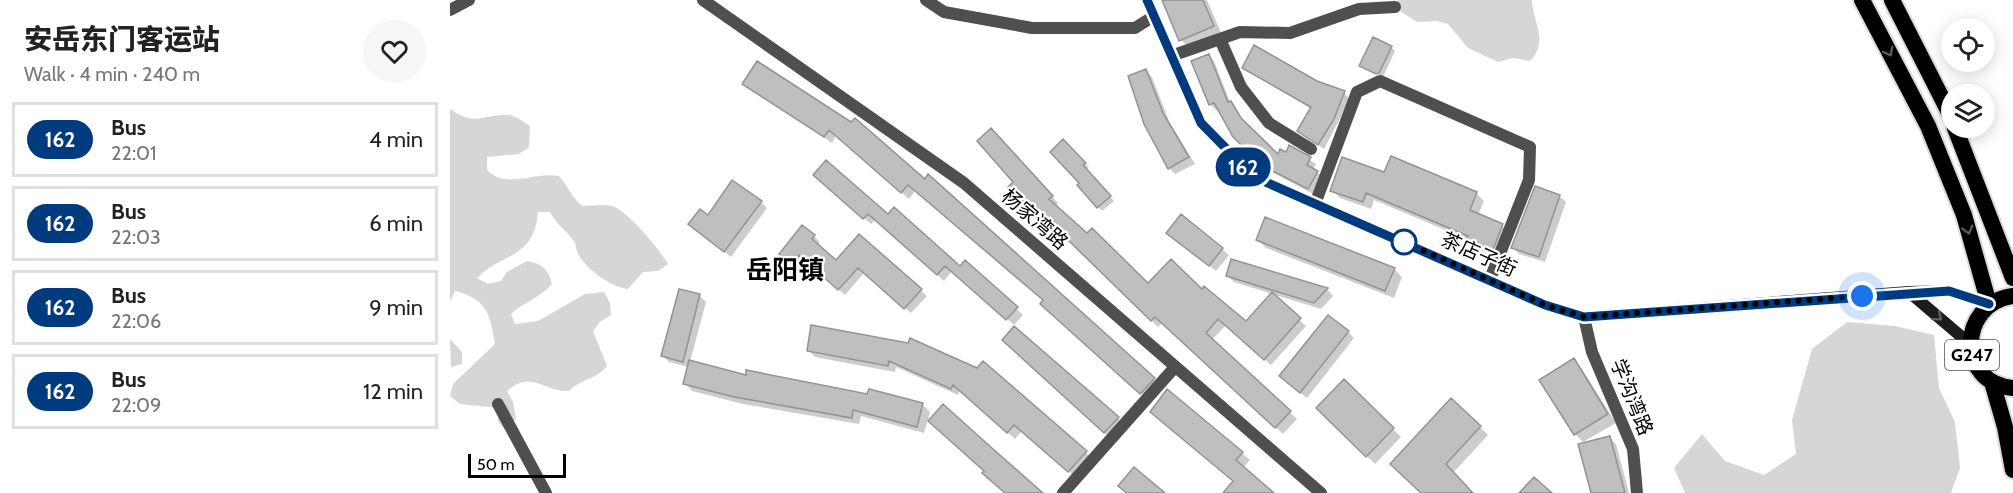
<!DOCTYPE html>
<meta charset="utf-8">
<style>
:root{--surface:#fff;--page:#f6f6f6;--text:#222;--muted:#767676;--line:#e0e0e0}
body{margin:0;font-family:Cabin,"Noto Sans SC",sans-serif;background:var(--page);color:var(--text);height:100vh;display:flex;flex-direction:column;font-size:22px;white-space:nowrap}
*{box-sizing:border-box;margin:0}
p{font-size:20px;color:var(--muted)}
.icon{flex:none;width:33px;height:33px;fill:none;stroke:currentColor;stroke-width:2;stroke-linecap:round;stroke-linejoin:round}
.map{position:relative;flex:1;overflow:hidden}
.details{display:flex;flex-direction:column;background:var(--surface);width:450px}
.details>*{flex:none}
.badge{padding:0 12px;border-radius:20px;font-size:21px;line-height:39px}
.controls{position:absolute;left:1491px;top:18px;display:grid;gap:12px}
.controls a{display:grid;place-items:center;width:54px;height:54px;border-radius:50%;background:var(--surface);box-shadow:0 3px 15px #0003;font-size:30px}
.scale{position:absolute;left:18px;bottom:15px;width:98px;box-sizing:border-box;padding-left:6px;border:3px solid #000;border-top:0;font-size:16px;line-height:21px;white-space:nowrap;color:#000;-webkit-text-stroke:4px #fff;paint-order:stroke}
.you{position:absolute;width:30px;height:30px;margin:-15px;border:4px solid #fff;border-radius:50%;background:#1a73e8;box-shadow:0 0 0 9px #1a73e833}
.map>.badge{position:absolute;translate:-50% -50%;box-shadow:0 0 0 3px #fff}
.round{display:grid;place-items:center;flex:none;width:63px;height:63px;border-radius:32px;background:var(--page)}
.headline{display:flex;align-items:center;justify-content:space-between;height:102px;padding:0 24px}
h1{font-size:28px;font-weight:800;line-height:45px}
ul{padding:0;list-style:none}
li{display:flex;align-items:center;gap:18px;height:75px;margin:0 12px 9px;padding:0 12px;border:3px solid var(--line);border-radius:0px}
li div{flex:1}
li b{display:block;font-size:22px}
li em{font-style:normal}
li .badge{min-width:66px;font-weight:700;text-align:center}
main{display:flex;flex:1;min-height:0}
.map>svg:first-child{display:block}
</style>
<main>
<section class="details">
<div class="headline"><div><h1>安岳东门客运站</h1><p>Walk · 4 min · 240 m</p></div><a class="round"><svg class="icon" aria-label="heart" viewBox="0 0 24 24"><path d="M12 20l-8-8c-3-5 5-10 8-4 3-6 11-1 8 4z"/></svg></a></div>
<ul>
<li><span class="badge" style="background:#003b80;color:#fff">162</span><div><b>Bus</b><p>22:01</p></div><em>4 min</em></li>
<li><span class="badge" style="background:#003b80;color:#fff">162</span><div><b>Bus</b><p>22:03</p></div><em>6 min</em></li>
<li><span class="badge" style="background:#003b80;color:#fff">162</span><div><b>Bus</b><p>22:06</p></div><em>9 min</em></li>
<li><span class="badge" style="background:#003b80;color:#fff">162</span><div><b>Bus</b><p>22:09</p></div><em>12 min</em></li>
</ul>
</section>
<div class="map">
<svg width="1563" height="493" viewBox="0 0 1563 493">
<rect width="100%" height="100%" fill="#fff"/>
<path fill="#d6d6d6" d="M948,0H1082C1082,22 1100,40 1080,61L1063,58L1048,62L1018,48L998,24L987,21L967,22L945,8Z
M0,109C24,126 29,116 54,115C64,114 72,121 80,126L79,147L69,154L37,157V170C57,190 83,171 109,176C118,186 122,198 132,206C142,206 152,204 162,206C176,209 211,251 218,264L208,271L193,272L178,289C161,287 137,270 128,254C126,250 126,245 124,241C116,230 106,224 100,212H88C84,259 53,252 27,278L38,284L51,281L57,272L77,261C92,264 98,268 102,284C91,297 74,302 61,314L65,324L88,321L135,294L154,292L160,303L161,315L150,322L143,331L157,366C147,379 131,379 119,391C92,392 83,369 57,391L63,402L66,419L55,430L48,421V408L10,404L0,396L3,384L45,344C40,314 37,299 5,291L0,301Z
M1397,322L1445,326L1484,335L1489,388L1505,422L1510,468L1501,493H1235L1224,468L1252,434L1275,461L1314,475L1346,454L1342,420L1362,349Z
M0,339L12,352V364L1,367Z"/>
<path fill="#0003" d="M714,0H757L772,35L739,48L731,40Z
M941,47L945,51L933,77L911,65Z
M758,55L764,61L780,102L795,125L828,156L836,154L840,147L866,164L863,169L873,177L863,194L820,171L784,136L769,109L766,110L760,104Z
M794,68L866,82L894,93L900,99L874,149L849,131L861,109Z
M696,71L702,77L719,121L745,164L725,174L719,168Z
M294,83L401,124L710,385L698,399L599,311L595,301L465,191L459,199L386,135L382,143Z
M547,137L608,203L605,207L698,285L752,291L796,323L822,295L856,326L821,365L776,325L761,341L847,419L833,434L712,323L708,327L629,248L593,220L561,187L565,182Z
M613,141L639,168L636,170L664,201L652,211L629,185L631,183Z
M935,174L1026,193L1034,201L1028,215L1052,226L1060,233L1050,259L1026,248L1017,239L924,200L921,209L890,198L882,190Z
M371,181L438,216L510,268L515,263L573,315L564,325L502,271L494,281L425,220L421,224Z
M1109,196L1116,202L1095,262L1069,254L1063,247Z
M311,202L317,208L281,257L240,224Z
M364,236L370,242L367,246L386,262L409,236L477,296L461,313L414,273L395,295L356,260L349,269L331,254Z
M725,239L772,249L779,255L766,271Z
M808,240L944,269L952,277L944,298L816,248Z
M782,261L877,289L883,296L871,309L784,282L778,276Z
M230,290L250,296L256,302L240,362L297,377L473,405L480,412L474,433L411,416L409,424L293,404L242,391L235,383L239,367L219,362L213,356Z
M898,332L904,338L857,398L838,383Z
M560,346L668,418L674,424L661,439Z
M358,350L528,370L534,363L643,459L626,478L572,431L565,439L510,390L508,395L446,367L445,372L365,357Z
M1124,360L1132,369L1166,423L1133,442L1125,434Z
M894,381L951,437L925,464L868,408Z
M717,391L792,453L800,460L793,468L821,493H775L785,481L705,405Z
M1030,427L1038,435L1003,473L1021,493H973L950,472Z
M1160,438L1166,444L1179,493H1143Z"/>
<path fill="#bfbfbf" stroke="#939393" stroke-width="1.5" d="M712,0H753L764,26L729,41Z
M923,37L942,46L929,73L926,74L909,66Z
M804,45L867,81L895,91L884,119L868,145L847,131L861,107L792,68Z
M759,54L778,102L781,101L791,118L828,154L830,149L836,152L839,145L861,157L857,165L868,171L858,189L813,166L783,137L764,103L759,105L741,61Z
M307,61L401,122L405,118L475,179L478,174L705,378L690,394L590,304L593,300L458,185L451,193L379,130L374,137L292,84Z
M696,69L713,113L739,157L718,169L694,124L678,76Z
M541,128L603,196L599,199L637,233L642,228L698,283L721,259L752,289L754,286L796,321L822,292L851,318L814,360L768,319L756,333L841,411L825,428L705,317L701,321L620,242L585,213L558,187L563,182L527,141Z
M613,139L636,163L633,165L661,196L647,208L627,185L629,183L600,152Z
M941,156L1027,192L1020,210L1053,224L1042,252L1016,240L1018,236L916,193L913,202L880,191L892,157L934,172Z
M376,160L438,214L444,207L510,266L515,260L568,307L556,320L495,266L487,275L418,214L413,219L363,175Z
M282,180L312,201L274,252L238,224L250,209L258,215Z
M1085,186L1110,195L1089,257L1061,248Z
M731,214L773,248L759,266L716,233Z
M815,217L945,268L935,291L806,240Z
M352,225L365,235L362,239L386,260L409,234L472,289L454,309L408,268L388,290L349,255L342,264L329,254Z
M781,259L878,288L864,303L776,276Z
M229,289L250,294L233,362L211,356Z
M878,315L899,331L850,393L829,376Z
M361,325L458,343L460,338L527,368L533,361L637,451L618,472L564,425L557,433L503,385L501,389L439,361L438,366L357,351Z
M564,326L669,417L654,433L552,340Z
M1124,358L1158,414L1124,435L1089,380Z
M239,360L296,375V370L417,394L419,389L473,403L467,427L403,410L402,418L284,397L233,384Z
M894,379L944,428L916,457L866,408Z
M717,389L793,452L786,460L824,493H773L783,481L700,412Z
M1001,398L1031,426L996,464L1023,493H971L940,464Z
M493,404L543,449L593,493H555L532,473L534,471L478,421Z
M1160,436L1175,493H1141L1128,444Z
M684,467L715,493H677L668,486Z
M1084,477L1102,493H1069Z"/>
<g fill="none" stroke-linecap="round" stroke-linejoin="round">
<g stroke="#dbdbdb" stroke-width="20">
<path id="trunk" d="M1412,0L1478,126L1514,215L1539,304
M1442,0L1502,118
M1505,128L1563,278
M1563,296C1507,304 1507,384 1563,388
M1542,382L1555,427L1563,470"/>
</g>
<path stroke="#4f4f4f" stroke-width="12" d="M476,0L494,12L582,28H685L704,16
M770,39L791,87L819,123L861,149
M721,56L790,32L840,33L909,9L945,7
M865,204L907,92L930,81L1080,147L1079,180L1040,279
M48,404L96,493
M613,493L725,367"/>
<path stroke="#4f4f4f" stroke-width="12" d="M253,0L514,183L871,493
M0,10L19,0
M1134,317L1142,352L1183,449L1187,493"/>
<path stroke="#1c1c1c" stroke-width="12" d="M697,0L751,123L804,177L1095,305L1134,317L1459,292
M1520,344L1459,292L1499,291L1539,304"/>
<use href="#trunk" stroke="#000" stroke-width="16"/>
</g>
<defs><path id="oneway-chevron" d="M-2-3.5L2.5 0L-2 3.5" fill="none" stroke-width="1.6" stroke-linecap="round" stroke-linejoin="round" transform="scale(1.5)"/></defs>
<g stroke="#595959">
<use href="#oneway-chevron" transform="translate(1439 52) rotate(62)"/>
<use href="#oneway-chevron" transform="translate(1518 230) rotate(74)"/>
</g>
<use stroke="#606060" href="#oneway-chevron" transform="translate(1488 317) rotate(40)"/>
<g fill="none" stroke-linecap="round" stroke-linejoin="round">
<g stroke="#fff" stroke-width="14">
<path id="line" d="M697,0L751,123L804,177L1095,305L1134,317L1499,291L1539,304"/>
</g>
<use href="#line" stroke="#003b80" stroke-width="9"/>
<path stroke="#000" stroke-width="6" stroke-dasharray="0 10.8" d="M954,242L1095,305L1134,317L1412,296"/>
</g>
<circle fill="#fff" stroke="#003b80" stroke-width="3" cx="954" cy="242" r="12"/>
<g text-anchor="middle" stroke-width="4.5" stroke-linejoin="round" paint-order="stroke">
<rect fill="#fff" stroke="#4c4c4c" stroke-width="1.5" x="1495" y="340" width="54" height="30" rx="4.5"/>
<g font-size="18" font-weight="bold" fill="#000">
<text x="1522" y="361">G247</text>
</g>
<g font-size="20" fill="#000" stroke="#fff">
<text transform="translate(585 219) rotate(41)" y="7">杨家湾路</text>
<text transform="translate(1029 254) rotate(24)" y="7">茶店子街</text>
<text transform="translate(1182 397) rotate(68)" y="7">学沟湾路</text>
</g>
<g font-size="26" font-weight="bold" fill="#000" stroke="#fff">
<text x="335" y="279">岳阳镇</text>
</g>
</g>
</svg>
<div class="controls">
<a><svg class="icon" aria-label="locate" viewBox="0 0 24 24"><circle cx="12" cy="12" r="6"/><path d="M12 2v4M12 18v4M2 12h4M18 12h4"/></svg></a>
<a><svg class="icon" aria-label="layers" viewBox="0 0 24 24"><path d="M12 4l9 5-9 5-9-5zM3 14l9 5 9-5"/></svg></a>
</div>
<div class="scale">50 m</div>
<div class="you" style="left:1412px;top:296px"></div>
<b class="badge" style="left:793px;top:167px;background:#003b80;color:#fff">162</b>
</div>
</main>
